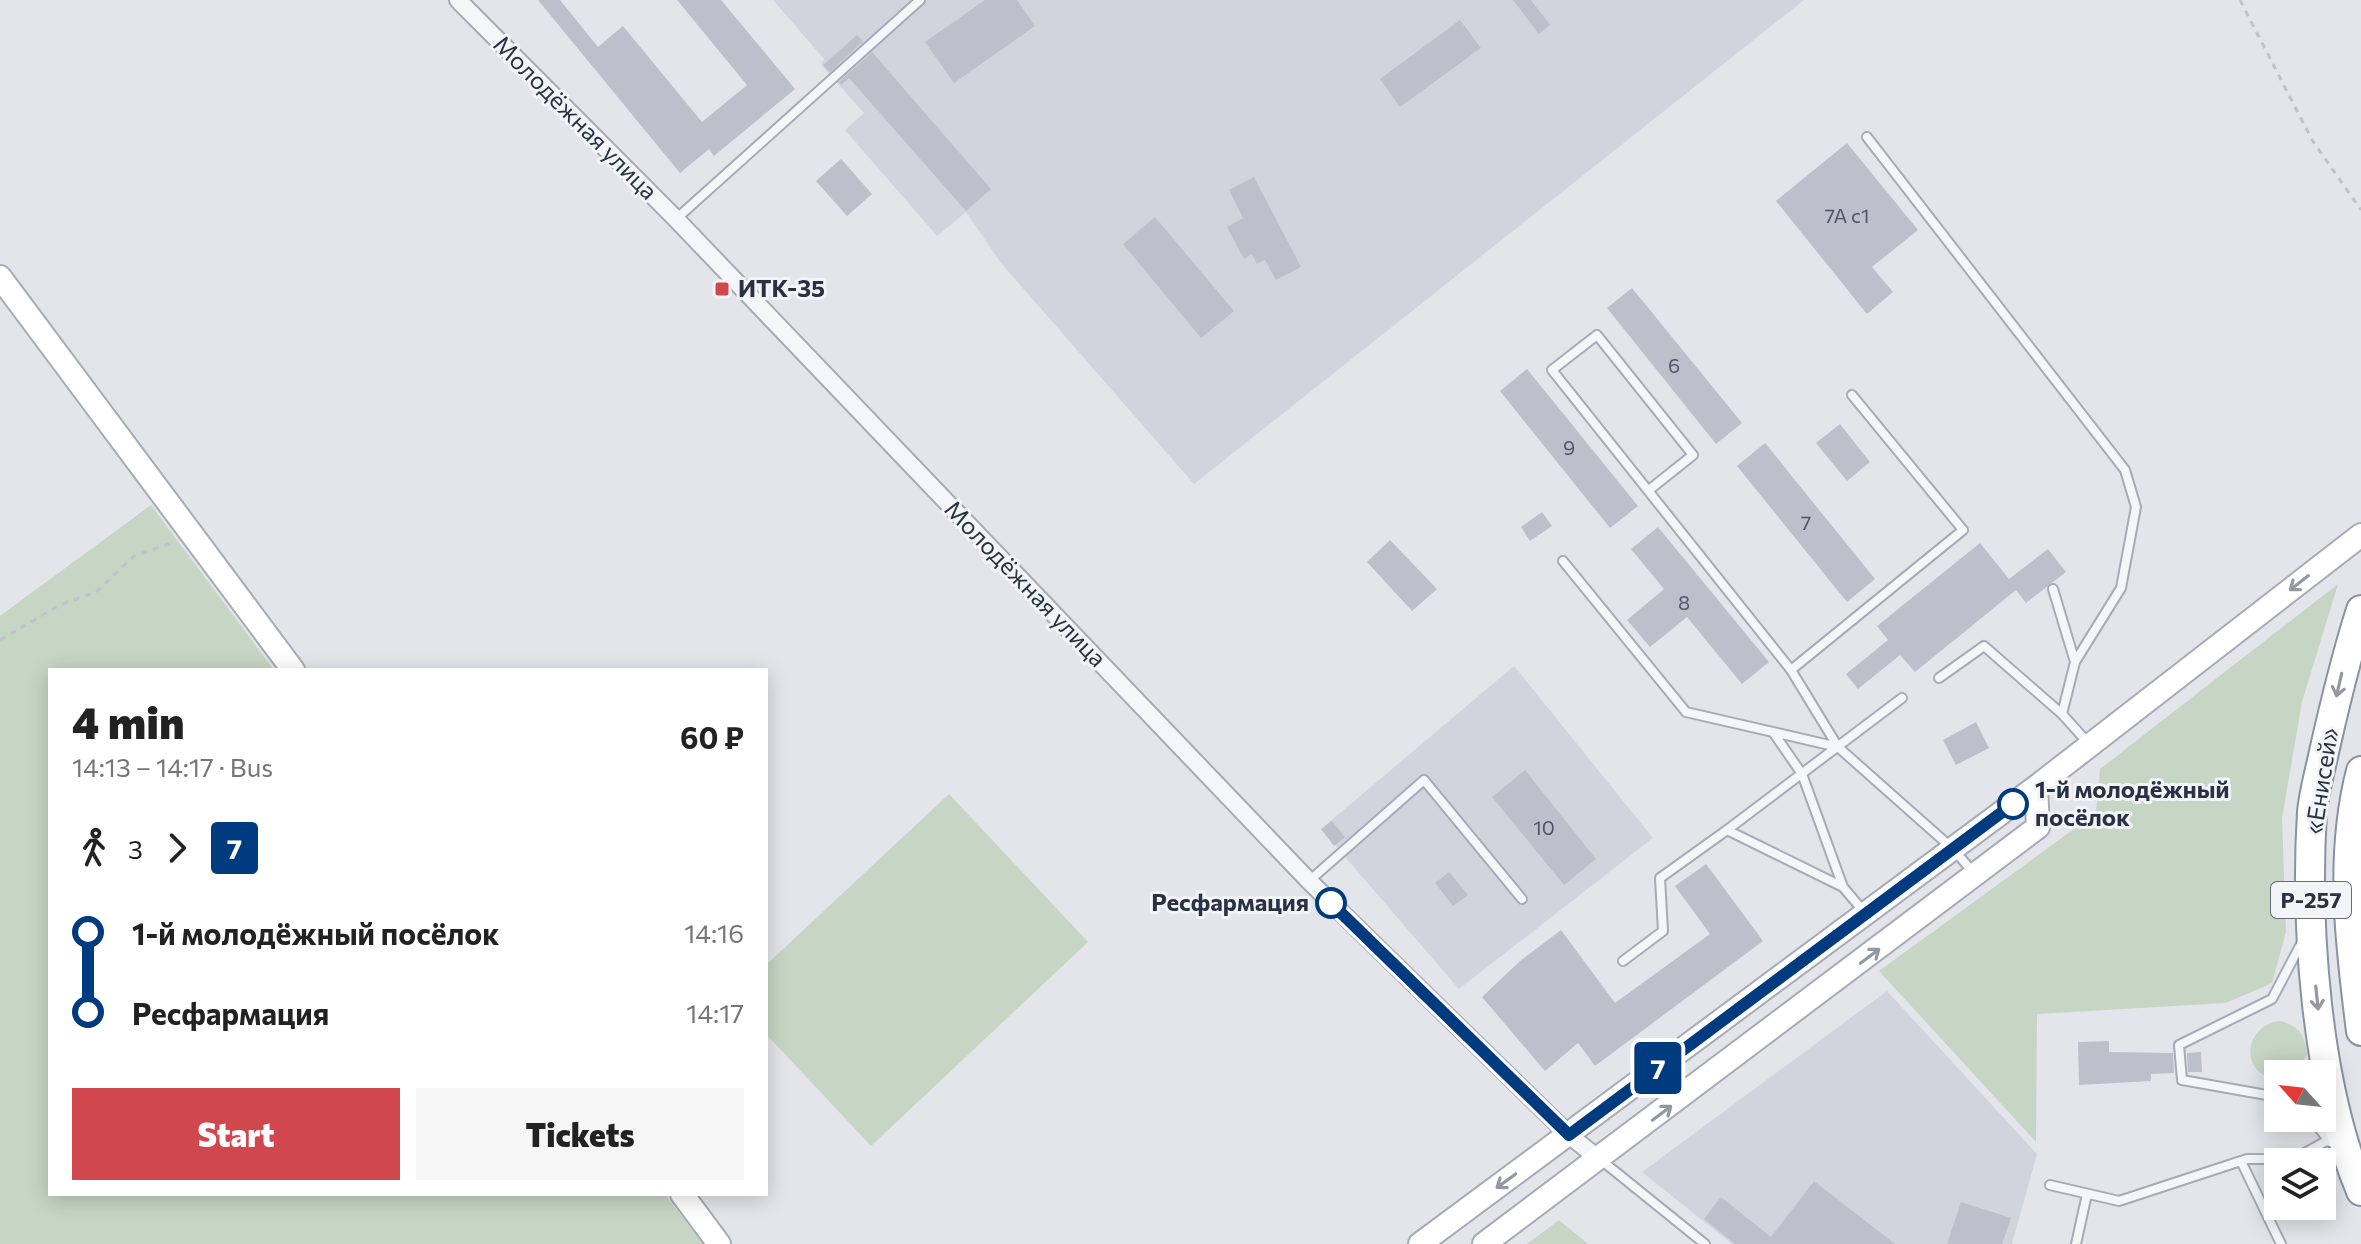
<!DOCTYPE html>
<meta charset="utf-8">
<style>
:root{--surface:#fff;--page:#f6f6f6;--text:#222;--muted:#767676;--accent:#d0484e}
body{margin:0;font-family:Commissioner,sans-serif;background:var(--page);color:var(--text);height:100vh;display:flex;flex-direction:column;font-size:30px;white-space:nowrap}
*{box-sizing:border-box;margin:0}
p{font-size:26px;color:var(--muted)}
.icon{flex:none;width:44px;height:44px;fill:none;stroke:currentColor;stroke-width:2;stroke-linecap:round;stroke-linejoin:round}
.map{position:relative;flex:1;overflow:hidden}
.side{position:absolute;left:48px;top:668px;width:720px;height:528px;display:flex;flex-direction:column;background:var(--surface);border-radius:0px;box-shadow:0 4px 20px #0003}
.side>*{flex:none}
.badge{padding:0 16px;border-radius:6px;font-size:28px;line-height:52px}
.needle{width:52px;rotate:297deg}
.buttons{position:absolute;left:2264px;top:1060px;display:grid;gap:16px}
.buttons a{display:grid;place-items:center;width:72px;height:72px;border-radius:0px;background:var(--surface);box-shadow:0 4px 20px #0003;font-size:40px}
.map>.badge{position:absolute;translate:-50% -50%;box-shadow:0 0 0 4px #fff}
.legs{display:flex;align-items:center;gap:12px;height:88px;padding:0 24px;font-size:26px}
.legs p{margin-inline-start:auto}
.summary{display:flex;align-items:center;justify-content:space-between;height:136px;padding:0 24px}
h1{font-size:44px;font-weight:800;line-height:60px}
.cta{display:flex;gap:16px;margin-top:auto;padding:16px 24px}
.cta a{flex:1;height:92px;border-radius:0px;background:var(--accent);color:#fff;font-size:32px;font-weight:800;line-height:92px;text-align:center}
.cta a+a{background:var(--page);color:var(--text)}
ul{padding:0 24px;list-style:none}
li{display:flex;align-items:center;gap:28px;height:80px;font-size:30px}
li i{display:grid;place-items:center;width:12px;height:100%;margin:0 10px;background:currentColor}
li i::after{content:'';width:20px;height:20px;margin:-10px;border:6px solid;border-radius:50%;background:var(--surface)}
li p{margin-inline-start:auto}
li:first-child i{background:linear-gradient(#0000 50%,currentColor 0)}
li:last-child i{background:linear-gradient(currentColor 50%,#0000 0)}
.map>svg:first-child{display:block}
</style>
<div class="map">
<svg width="2361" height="1244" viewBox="0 0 2361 1244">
<rect width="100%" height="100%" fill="#e3e5eb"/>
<path fill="#d1d4dd" d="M773,0H1804L1194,484L1001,263L966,212L937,236L845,130L864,113L821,65L824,59Z
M1514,666L1653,838L1459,989L1321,829Z
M1887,991L2037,1154L2012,1244H1732L1642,1172Z"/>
<path fill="#c6d5c4" d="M151,505L274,670H50V1194H665L703,1244H0V616Z
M2338,584L2302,702L2282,818L2286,932L2272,983L2226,1003L2037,1014L2036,1142L1879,971L2096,813L2100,769Z
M949,794L1088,942L871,1146L766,1034V965Z
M2280,1021C2298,1025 2306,1036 2307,1055L2294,1074H2278V1079C2239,1076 2243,1025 2280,1021Z
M1559,1220L1588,1244H1527Z"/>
<path fill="#bdc0cb" d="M538,0H560L598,47L623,26L702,122L747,85L677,0H721L795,89L714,156L709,149L680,173Z
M985,0H1017L1035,26L954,83L925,42Z
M1513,0H1531L1550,25L1539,34Z
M1460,20L1481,48L1400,107L1380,79Z
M857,35L863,41L830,72L823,65Z
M872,52L991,189L966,211L849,78L841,85L839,82Z
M1847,143L1918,230L1872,267L1893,292L1867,314L1776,201Z
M841,159L872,194L847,216L816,181Z
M1254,177L1301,267L1276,280L1265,260L1257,264L1252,254L1244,259L1227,227L1243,218L1229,190Z
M1155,217L1234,311L1201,338L1123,244Z
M1632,288L1742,423L1716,444L1607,308Z
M1527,369L1638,506L1610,528L1500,391Z
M1840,424L1870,462L1847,481L1816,443Z
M1765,443L1875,579L1847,602L1737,466Z
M1542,512L1552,526L1530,541L1521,527Z
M1658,527L1769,662L1742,684L1687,617L1650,647L1627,620L1664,589L1631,549Z
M1390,540L1437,589L1412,611L1367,562Z
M1980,543L2009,579L2048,549L2066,572L2026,603L2016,590L1915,672L1900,655L1858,689L1846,674L1888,640L1877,626Z
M1976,722L1989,748L1956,765L1943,740Z
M1525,770L1596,859L1564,885L1492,797Z
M1332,821L1345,837L1334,846L1321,829Z
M1706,864L1763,941L1595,1066L1578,1043L1545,1071L1482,997L1520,961L1561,930L1615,1003L1710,934L1675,886Z
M1449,872L1468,895L1453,906L1435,883Z
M2109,1041V1052L2173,1053L2174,1073L2151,1074V1081L2079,1085L2078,1042Z
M2201,1052L2202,1072H2188L2187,1053Z
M1814,1181L1895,1244H1735L1704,1219L1721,1197L1771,1237Z
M1961,1202L2011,1218L2002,1244H1947Z"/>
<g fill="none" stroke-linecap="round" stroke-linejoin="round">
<g stroke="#a8abb5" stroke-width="12">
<path id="lane" d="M1867,137L2125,470L2136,507L2121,588L2075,662
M676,219L920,0
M1649,490L1693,455L1597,335L1552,370L1791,670L1838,747L1953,849L1973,872
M1563,561L1686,712L1838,747
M2053,589L2075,662L2062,714
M1791,670L1963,530L1852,395
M1939,678L1984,646L2062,714L2090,745
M1773,732L1802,774L1843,887
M1309,881L1424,780L1522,899
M1865,913L1843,887L1727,830L1902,698
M1623,961L1663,931L1660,878L1727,830
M2278,1097L2182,1080L2179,1045L2272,999L2302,942
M2311,1118L2330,1142
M1601,1160L1705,1244
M2241,1161L2281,1244
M2050,1185L2119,1201L2247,1159H2294L2328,1140
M2076,1244L2087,1194"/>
</g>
<g stroke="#a8abb5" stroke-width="20">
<path id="street" d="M458,0L676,219L1309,881L1569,1135L1600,1160"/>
</g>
<g stroke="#a8abb5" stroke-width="26">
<path id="secondary" d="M0,277L293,670
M682,1194L719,1244
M1420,1244L2036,787L2361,535
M1484,1244L2038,827L2036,787"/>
</g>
<g stroke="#8a91a2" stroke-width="32">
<path id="highway" d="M2361,610C2346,657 2335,703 2324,752C2320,771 2314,792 2312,812C2305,926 2316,1084 2361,1191
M2361,771C2339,856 2350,945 2361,1031"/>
</g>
<path stroke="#c0c3ca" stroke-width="3" stroke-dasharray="6 6" stroke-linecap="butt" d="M2240,0L2312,140L2361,210
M0,640L60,605L96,592L134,556L172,543"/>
<use href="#lane" stroke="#f5f6f9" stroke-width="8"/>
<use href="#street" stroke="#f5f6f9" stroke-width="16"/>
<use href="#secondary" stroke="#fff" stroke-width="22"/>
<use href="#highway" stroke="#fff" stroke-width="28"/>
</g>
<defs><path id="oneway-shaft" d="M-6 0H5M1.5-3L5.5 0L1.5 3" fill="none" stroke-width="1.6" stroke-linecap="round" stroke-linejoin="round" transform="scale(2)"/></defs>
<g stroke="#9498a1">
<use href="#oneway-shaft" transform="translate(2299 583) rotate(142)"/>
<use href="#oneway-shaft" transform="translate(2339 685) rotate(103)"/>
<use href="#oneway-shaft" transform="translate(1870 956) rotate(-37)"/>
<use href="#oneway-shaft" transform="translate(2317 998) rotate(84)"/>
<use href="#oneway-shaft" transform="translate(1662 1113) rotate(-37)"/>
<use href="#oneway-shaft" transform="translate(1506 1181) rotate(144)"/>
</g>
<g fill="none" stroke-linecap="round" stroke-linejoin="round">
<g stroke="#fff" stroke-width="18">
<path id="line-1" d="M1331,903L1569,1135L2013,804"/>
</g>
<use href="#line-1" stroke="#003b80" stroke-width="12"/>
</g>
<rect fill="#d0484e" stroke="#f2f4f8" stroke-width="3" x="714" y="281" width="16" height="16" rx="4"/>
<g fill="#fff" stroke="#003b80" stroke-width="4">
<circle cx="2013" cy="804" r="14"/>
<circle cx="1331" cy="903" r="14"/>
</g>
<g text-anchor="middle" stroke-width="6" stroke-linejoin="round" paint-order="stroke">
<g font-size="20" fill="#4f5565">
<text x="1847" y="223">7А с1</text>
<text x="1674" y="373">6</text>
<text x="1569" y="455">9</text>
<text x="1806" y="530">7</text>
<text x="1684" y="610">8</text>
<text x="1544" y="835">10</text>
</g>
<rect fill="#f2f4f8" stroke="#666c79" stroke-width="2" x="2271" y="882" width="80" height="36" rx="6"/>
<g font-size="22" font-weight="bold" fill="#2a3143">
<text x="2311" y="908">Р-257</text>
</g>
<g font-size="24" fill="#2a3143" stroke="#f2f4f8">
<text transform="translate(575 118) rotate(45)" y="8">Молодёжная улица</text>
<text transform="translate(1025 584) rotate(46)" y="8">Молодёжная улица</text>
<text transform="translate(2322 781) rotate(-81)" y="8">«Енисей»</text>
</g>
<g font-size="24" font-weight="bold" fill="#2a3143" stroke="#f2f4f8" text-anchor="start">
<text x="738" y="297">ИТК-35</text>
</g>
<g font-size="24" font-weight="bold" fill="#2a3143" stroke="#f2f4f8" text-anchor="start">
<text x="2035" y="798">1-й молодёжный<tspan x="2035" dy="28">посёлок</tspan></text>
<text x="1309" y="911" text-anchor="end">Ресфармация</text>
</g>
</g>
</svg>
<div class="buttons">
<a><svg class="needle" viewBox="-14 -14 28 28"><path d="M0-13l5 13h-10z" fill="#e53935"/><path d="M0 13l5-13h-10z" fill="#767676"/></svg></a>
<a><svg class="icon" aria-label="layers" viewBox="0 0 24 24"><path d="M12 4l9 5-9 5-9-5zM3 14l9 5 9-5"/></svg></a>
</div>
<b class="badge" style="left:1658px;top:1068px;background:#003b80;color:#fff">7</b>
<section class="side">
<div class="summary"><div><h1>4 min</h1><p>14:13 – 14:17 · Bus</p></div><b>60 ₽</b></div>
<div class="legs"><svg class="icon" aria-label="walk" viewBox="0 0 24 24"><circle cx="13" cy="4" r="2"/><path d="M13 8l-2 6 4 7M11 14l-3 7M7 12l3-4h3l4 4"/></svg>3<svg class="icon" aria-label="forward" viewBox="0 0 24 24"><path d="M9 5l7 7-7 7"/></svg><b class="badge" style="background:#003b80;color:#fff">7</b></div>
<ul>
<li><i style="color:#003b80"></i><b>1-й молодёжный посёлок</b><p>14:16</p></li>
<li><i style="color:#003b80"></i><b>Ресфармация</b><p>14:17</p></li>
</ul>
<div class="cta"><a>Start</a><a>Tickets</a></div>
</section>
</div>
